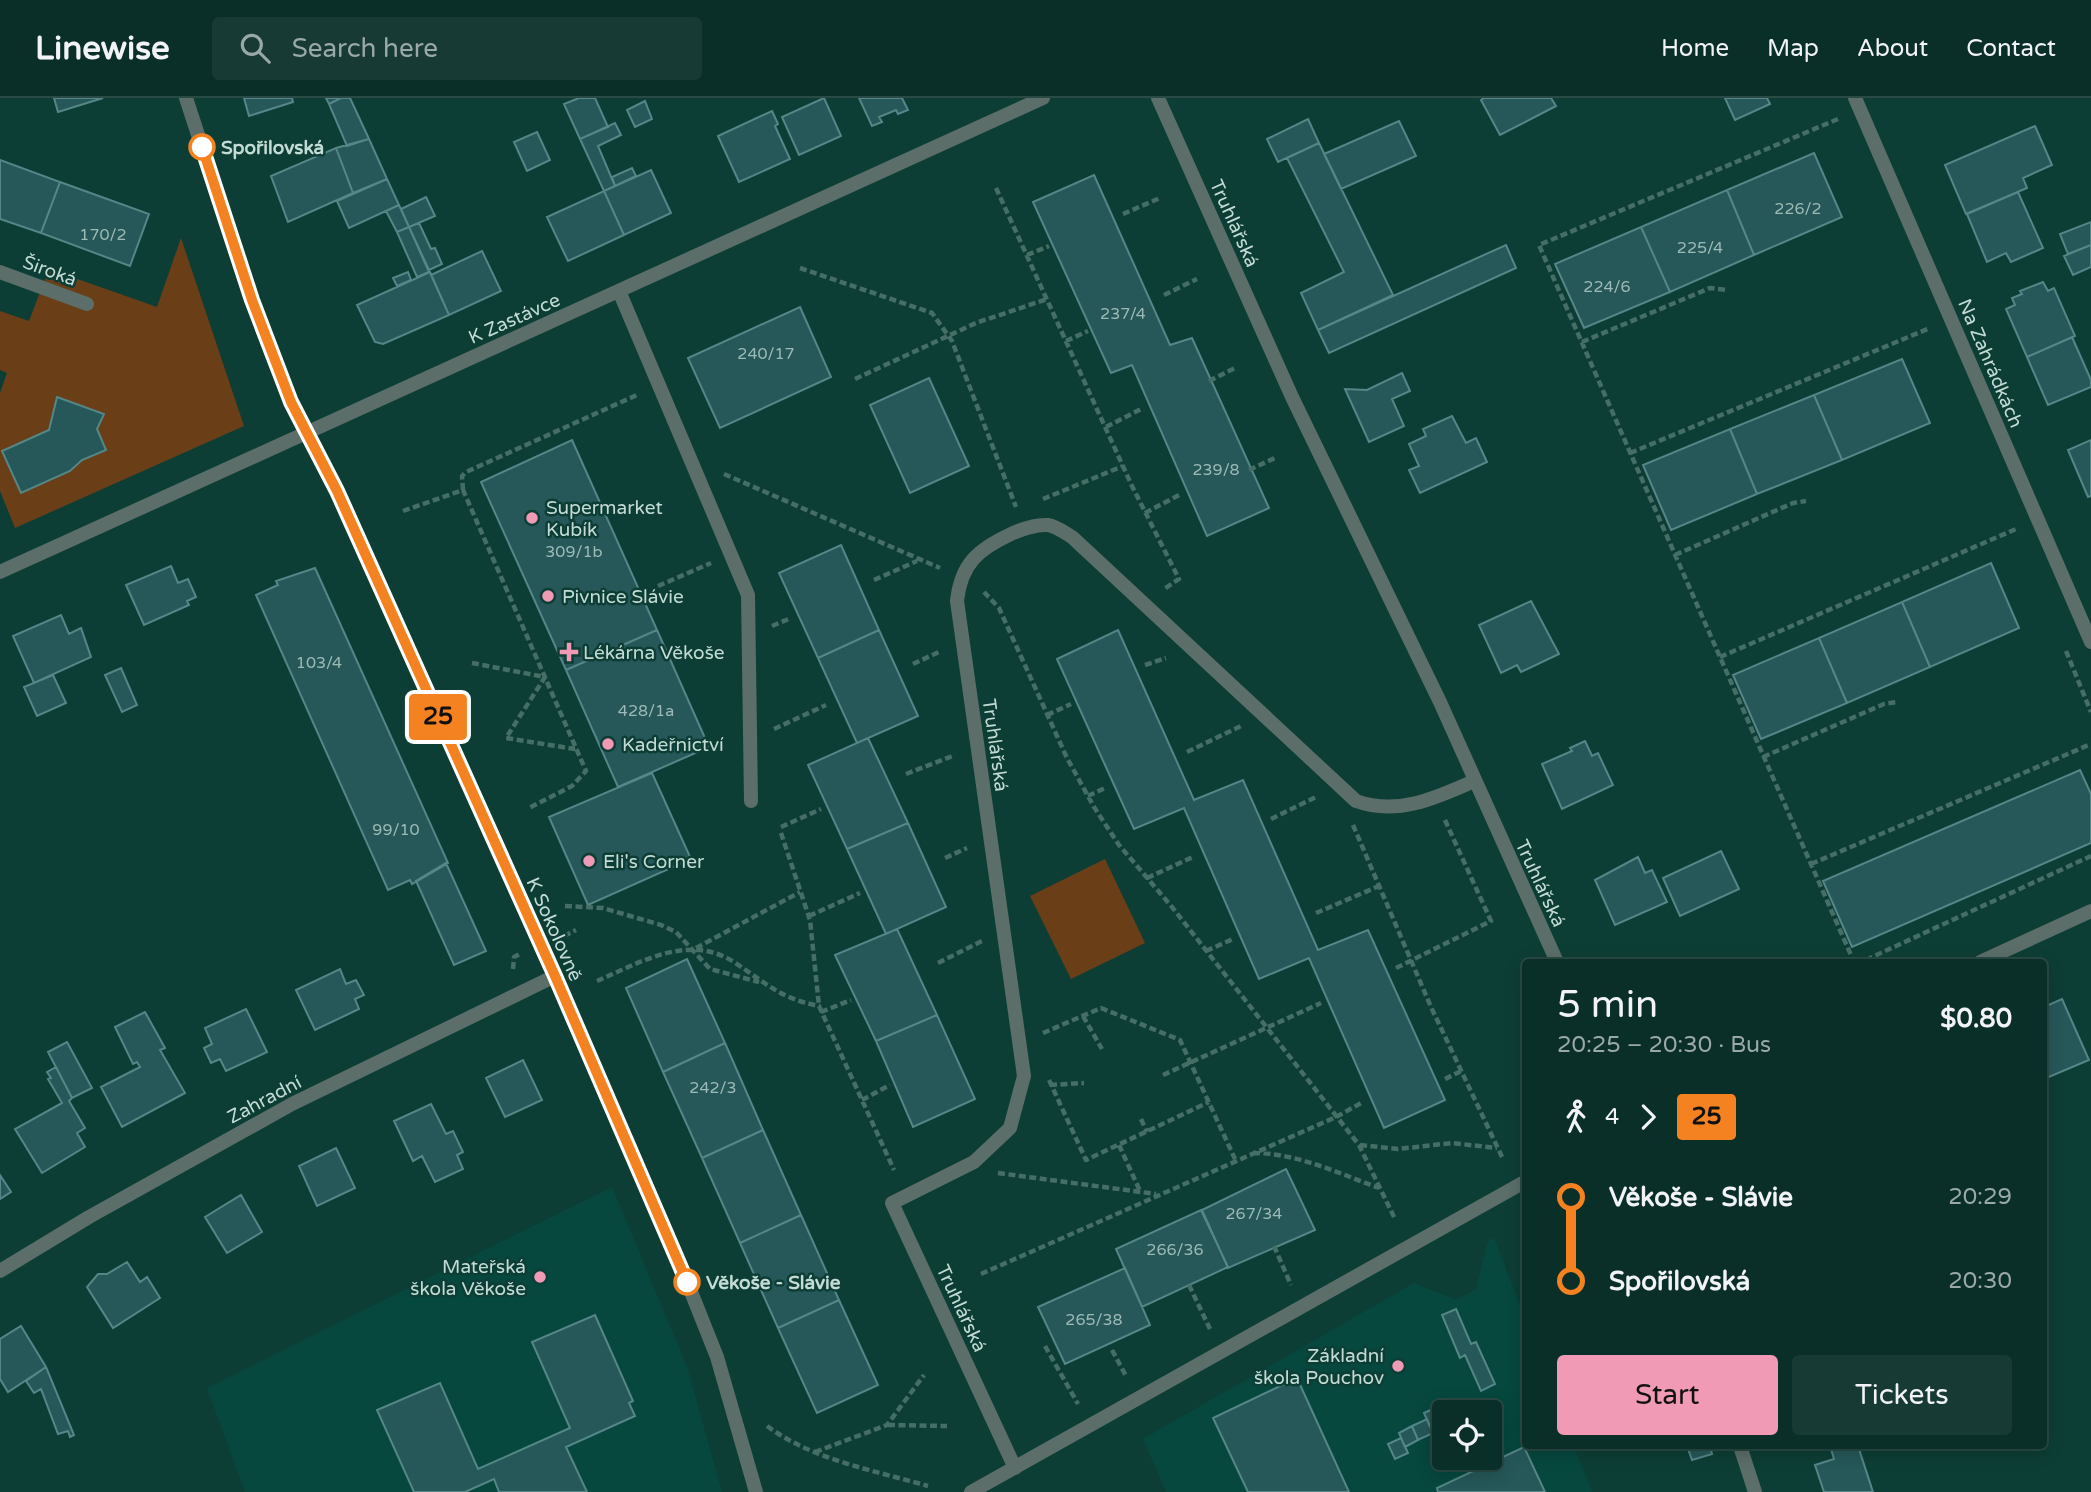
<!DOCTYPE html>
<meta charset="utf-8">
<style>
:root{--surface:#0a2e28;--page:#183a34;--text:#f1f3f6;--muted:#99a8a8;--line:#2a4a45;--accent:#f09ab6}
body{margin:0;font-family:"Varela Round",sans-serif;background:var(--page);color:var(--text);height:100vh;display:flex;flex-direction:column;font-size:26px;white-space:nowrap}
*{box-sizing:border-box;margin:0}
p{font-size:23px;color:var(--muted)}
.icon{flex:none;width:38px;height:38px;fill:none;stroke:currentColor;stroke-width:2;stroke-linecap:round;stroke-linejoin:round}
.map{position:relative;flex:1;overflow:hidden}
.sheet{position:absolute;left:1522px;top:861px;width:525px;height:490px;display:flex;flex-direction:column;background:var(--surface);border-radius:7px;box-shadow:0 4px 18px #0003,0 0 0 2px var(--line)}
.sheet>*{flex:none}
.badge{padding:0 14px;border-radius:5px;font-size:24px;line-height:46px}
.buttons{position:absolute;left:1432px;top:1302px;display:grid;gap:14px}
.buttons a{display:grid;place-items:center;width:70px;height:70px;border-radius:7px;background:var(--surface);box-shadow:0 4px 18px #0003,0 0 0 2px var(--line);font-size:35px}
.map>.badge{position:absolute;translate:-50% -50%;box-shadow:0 0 0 4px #fff}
.legs{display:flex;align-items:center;gap:10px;height:77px;padding:0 35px;font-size:23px}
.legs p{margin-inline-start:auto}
.overview{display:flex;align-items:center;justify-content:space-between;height:119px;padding:0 35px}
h1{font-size:38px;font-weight:600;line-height:52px}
.button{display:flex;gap:14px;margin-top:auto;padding:14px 35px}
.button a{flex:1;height:80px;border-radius:7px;background:var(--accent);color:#111;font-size:28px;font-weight:600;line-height:80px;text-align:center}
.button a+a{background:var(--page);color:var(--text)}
ul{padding:0 35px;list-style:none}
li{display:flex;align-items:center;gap:24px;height:84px;font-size:26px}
li i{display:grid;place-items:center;width:10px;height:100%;margin:0 9px;background:currentColor}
li i::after{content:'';width:18px;height:18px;margin:-9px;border:5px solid;border-radius:50%;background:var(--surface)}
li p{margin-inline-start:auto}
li:first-child i{background:linear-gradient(#0000 50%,currentColor 0)}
li:last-child i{background:linear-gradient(currentColor 50%,#0000 0)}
header{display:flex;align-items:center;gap:42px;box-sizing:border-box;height:98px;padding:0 35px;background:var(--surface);border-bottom:2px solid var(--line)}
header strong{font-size:33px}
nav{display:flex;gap:38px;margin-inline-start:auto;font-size:24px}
.search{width:490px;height:63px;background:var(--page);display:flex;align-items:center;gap:18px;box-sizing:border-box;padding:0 24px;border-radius:7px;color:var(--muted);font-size:26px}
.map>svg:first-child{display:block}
</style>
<header>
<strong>Linewise</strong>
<div class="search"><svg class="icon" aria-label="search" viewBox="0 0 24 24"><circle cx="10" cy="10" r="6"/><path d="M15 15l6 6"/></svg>Search here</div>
<nav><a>Home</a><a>Map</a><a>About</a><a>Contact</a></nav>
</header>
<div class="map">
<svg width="2091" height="1394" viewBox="0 0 2091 1394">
<rect width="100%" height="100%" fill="#0d3e35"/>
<path fill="#06483e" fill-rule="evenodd" d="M612,1089L687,1269L722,1394H245L207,1290Z
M1494,1140L1526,1222V1348H1574L1592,1394H1166L1143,1341L1414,1185L1456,1202L1476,1191L1488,1143ZM1444,1314H1489V1360H1444Z"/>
<path fill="#6a3e17" d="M181,140L244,328L15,430L0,393V295L7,275L0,272V213L29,223L49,171L157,209Z
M1105,761L1145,845L1071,881L1030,798Z"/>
<path fill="#265859" stroke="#558688" stroke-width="2" d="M54,0H103L58,14Z
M244,0H292L293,4L249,18Z
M326,0H341L329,6Z
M341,0H350L369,41L347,48L329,6Z
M579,0H595L608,29L580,41L564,6Z
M824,0L841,38L799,57L782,19Z
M859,0H902L908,12L898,16L896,12L879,19L882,24L872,28Z
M1484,0H1551L1556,8L1500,37L1481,2Z
M1725,0H1767L1770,6L1735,22Z
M645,3L652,21L635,29L627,12Z
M772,13L778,26L775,28L790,61L739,84L718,38Z
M1308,21L1319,45L1278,64L1267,41Z
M1399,23L1416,58L1341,91L1324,56Z
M615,25L621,37L598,48L615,88L604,93L580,41Z
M2035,28L2052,67L2023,80L2027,90L1966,116L1945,67Z
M537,34L550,62L527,73L514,44Z
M369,41L387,81L353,95L336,50Z
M1319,45L1393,197L1318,232L1301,195L1344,174L1287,60Z
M336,50L353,95L288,124L271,78Z
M1814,55L1842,119L1754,157L1727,92Z
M0,62L60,84L41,135L0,121Z
M632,70L636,78L615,88L612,79Z
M651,72L671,115L624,137L604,93Z
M1094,77L1170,247L1192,240L1269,410L1207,438L1132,267L1111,275L1033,104Z
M387,81L399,107L349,130L337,103Z
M60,84L149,116L130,168L41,135Z
M1727,92L1754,157L1670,194L1641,129Z
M604,93L624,137L568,163L547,119Z
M2018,94L2043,150L2011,164L2006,155L1987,164L1967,116Z
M426,99L435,118L409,129L401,111Z
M399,107L409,129L397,134L386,113Z
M2091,124V147L2068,156L2060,136Z
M419,125L431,151L435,150L442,166L429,172L409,129Z
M409,129L429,174L417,179L397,134Z
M1641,129L1670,194L1584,230L1555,166Z
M1506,147L1516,170L1329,255L1318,232Z
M2091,147V169L2073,177L2064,158Z
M482,153L501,193L449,217L431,177Z
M408,174L411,182L397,188L393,180Z
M430,174L449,217L383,246L375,244L357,207Z
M2043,184L2048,193L2054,190L2075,238L2027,259L2006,211L2015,207L2012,200L2022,196L2020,193Z
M800,209L831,279L720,330L688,260Z
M2072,239L2091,282V289L2048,307L2027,259Z
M1902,261L1930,325L1842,362L1814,297Z
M1402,275L1410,293L1392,301L1404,328L1369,344L1345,291L1367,292Z
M929,280L969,368L910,395L870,307Z
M1814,297L1842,362L1757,396L1730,331Z
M57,299L104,316L97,331L106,352L82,362L70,373L21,395L2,353L49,332Z
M1452,318L1466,345L1476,340L1487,364L1420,395L1409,372L1419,368L1409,346L1426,338L1423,331Z
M1730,331L1757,396L1671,432L1643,367Z
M572,342L657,532L566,572L481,384Z
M2091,342V398L2088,399L2068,352Z
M841,447L879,532L818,560L779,475Z
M1991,465L2019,530L1930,569L1902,504Z
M171,468L178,485L188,481L196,499L187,503L189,507L144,527L126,487Z
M315,470L448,765L412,786L410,782L388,792L256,497L278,487L276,483Z
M1531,503L1559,556L1521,574L1517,567L1501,575L1479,527Z
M1902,504L1930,569L1847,605L1819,540Z
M61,517L69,536L81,530L91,559L34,585L13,538Z
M657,532L709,649L618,689L566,572Z
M879,532L918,618L857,645L818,560Z
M1118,532L1194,702L1243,682L1318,852L1368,832L1445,1002L1384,1030L1309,860L1259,881L1184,710L1134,731L1057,561Z
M1819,540L1847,605L1761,641L1733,577Z
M121,570L137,607L122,614L105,577Z
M53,577L66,605L37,618L24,589Z
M868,640L908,725L847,751L808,667Z
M1585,643L1592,658L1598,655L1613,687L1562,711L1542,666L1572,653L1570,650Z
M2080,672L2091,696V745L1852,849L1823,783Z
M652,675L691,761L588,807L549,719Z
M908,725L946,809L886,836L847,751Z
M1721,753L1739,791L1680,818L1663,780Z
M1638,759L1645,775L1652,772L1667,804L1615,827L1595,782Z
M446,765L486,853L454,867L416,783Z
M897,831L937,917L876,943L835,857Z
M687,861L725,945L663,974L626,890Z
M340,871L346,886L356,882L364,897L355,901L359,911L315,932L296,892Z
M2062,901L2089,962L2044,981V909Z
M246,911L267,954L226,973L220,961L211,965L204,950L212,946L205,930Z
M145,914L165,950L160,952L185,995L122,1029L101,989L140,969L137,964L133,966L115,929Z
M937,917L975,1001L913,1029L876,943Z
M67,944L92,990L72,1000L48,954Z
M725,945L763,1032L702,1060L663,974Z
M523,962L542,1002L505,1019L486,980Z
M56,969L72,1000L69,1003L85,1030L77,1035L85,1049L42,1075L15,1031L62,1005L48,981L51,980L47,974Z
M431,1006L446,1036L453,1033L463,1054L457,1057L463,1071L435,1084L422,1058L413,1063L394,1023Z
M763,1032L801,1117L740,1145L702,1060Z
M336,1050L355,1090L317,1108L299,1068Z
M1286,1071L1315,1132L1228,1170L1202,1112Z
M0,1077L11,1094L0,1101Z
M241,1097L262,1134L227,1155L205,1119Z
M1201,1112L1228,1169L1142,1209L1116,1151Z
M801,1117L839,1202L778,1230L740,1145Z
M127,1164L140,1184L147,1179L160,1200L113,1230L87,1189L98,1176H107Z
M1125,1170L1150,1227L1065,1266L1038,1209Z
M839,1202L878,1287L817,1315L778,1230Z
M1456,1211L1471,1246L1476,1244L1495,1286L1481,1293L1465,1257L1460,1260L1442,1217Z
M595,1217L633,1303L629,1305L635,1318L566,1349L587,1394H499L494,1381L465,1394H414L377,1312L440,1285L478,1371L570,1330L532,1244Z
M21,1228L46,1269L8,1294L0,1281V1241Z
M46,1269L74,1337L70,1339L68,1333L58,1336L41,1291L34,1295L26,1283Z
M1297,1280L1349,1394H1248L1213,1320Z
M1439,1308L1444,1323L1430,1329L1424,1315Z
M1427,1321L1433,1335L1418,1342L1412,1328Z
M1412,1328L1418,1342L1405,1349L1399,1335Z
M1401,1340L1408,1355L1395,1361L1388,1346Z
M1687,1348H1710L1712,1356L1692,1362Z
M1843,1348H1858L1873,1394H1824L1815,1367L1834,1361L1831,1351Z
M1524,1349L1545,1394H1438L1437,1390Z"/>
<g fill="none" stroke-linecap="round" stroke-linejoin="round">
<path stroke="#456e66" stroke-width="4.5" stroke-dasharray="7 3.5" stroke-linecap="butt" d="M1838,21L1539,147L1854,864
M996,90L1132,388L1179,481L1164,491
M1123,116L1160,100
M1027,157L1049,148
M800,170L932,215L952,243L1016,409
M1164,197L1197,181
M1066,243L1088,233
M1582,244L1710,190L1728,192
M855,281L976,225L1047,201
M1209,283L1237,269
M1106,329L1141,311
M1630,355L1930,230
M1249,372L1277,359
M724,376L940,470
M463,392L462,378L466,374L637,297
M1043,401L1123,368
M403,413L463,392L586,673L572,688L529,710
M1145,415L1181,396
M1675,457L1793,405L1806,403
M874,482L917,463
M658,488L711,465
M984,494L999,510L1067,660L1094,709L1119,747L1172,809L1359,1047L1395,1121
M772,528L791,520
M2066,553L2091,614
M1720,559L2016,431
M472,565L545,579L506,640L575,651
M913,566L939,554
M1145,567L1166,560
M1047,617L1071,606
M774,631L826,607
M1187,654L1241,628
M1763,659L1884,606L1897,604
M906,676L955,657
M1088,698L1105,690
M1271,721L1316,699
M1353,727L1431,909L1503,1061
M781,729L821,711
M781,735L810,822L819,908
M945,760L967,750
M1811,766L2091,646
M1147,780L1193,759
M565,808L603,810L661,827L676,834L710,871L759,884
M1316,815L1379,788
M809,818L860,795
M564,838L576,832
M696,850L800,794
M1206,853L1233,841
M1868,864L1870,860L2091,758
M938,865L982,843
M1396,870L1491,823L1444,720
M513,871L514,859L520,856
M597,883C641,864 688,835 734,864C766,885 779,900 819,908L894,1072
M821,914L851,902
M1083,918L1102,951
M1043,935L1101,910L1180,942L1235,1061
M1163,977L1321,905
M1445,981L1461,973
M1049,982L1086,1062L1209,1004
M1050,987L1084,985
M862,1002L890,987
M1141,1021L1147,1034
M1119,1047L1140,1093
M1360,1047L1398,1051L1452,1045L1497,1050
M1253,1055C1297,1055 1338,1075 1379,1090
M998,1075L1156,1096
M1274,1148L1291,1187
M981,1176L1336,1019L1363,1004
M1189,1187L1210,1231
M1045,1248L1078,1306
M1112,1252L1126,1278
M888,1327L947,1328
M767,1328C813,1362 873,1372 928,1388
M815,1354L887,1327L924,1277"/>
<path stroke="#5b6e6a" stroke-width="14" d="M619,193L748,497L751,703"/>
<path stroke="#5b6e6a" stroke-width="14" d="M186,0L252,202L291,304L337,393L555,878L674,1151L717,1259L756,1394
M1158,0L1292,299L1440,604L1557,864
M1855,0L2091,544
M0,174L87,206
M0,474L1043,0
M1980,864L2091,813
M0,1173L89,1119L292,1006L555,878
M1740,1348L1755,1394
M1015,1370L892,1105L974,1064L1010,1030L1024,978L957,503C961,465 979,451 1011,436C1022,431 1035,426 1048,427C1056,428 1065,435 1072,439L1356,703C1397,718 1436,700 1474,683
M971,1394L1526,1083"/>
</g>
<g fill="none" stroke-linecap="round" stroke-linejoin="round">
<g stroke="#fff" stroke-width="16">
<path id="line-1" d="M202,49L252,202L291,304L337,393L555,878L687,1184"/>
</g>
<use href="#line-1" stroke="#f58220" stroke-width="10"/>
</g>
<g fill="#fff" stroke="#f58220" stroke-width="3.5">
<circle cx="202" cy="49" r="12"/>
<circle cx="687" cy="1184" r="12"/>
</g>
<g fill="#f09ab6" stroke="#0d3e35" stroke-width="2.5">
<circle cx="532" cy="420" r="7"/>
<circle cx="548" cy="498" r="7"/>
<path d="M565.5 543.5h7v7h7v7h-7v7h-7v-7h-7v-7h7z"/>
<circle cx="608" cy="646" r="7"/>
<circle cx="589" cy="763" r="7"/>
<circle cx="540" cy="1179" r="7"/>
<circle cx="1398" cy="1268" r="7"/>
</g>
<g text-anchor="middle" stroke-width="5" stroke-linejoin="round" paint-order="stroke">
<g font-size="16" fill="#9cbab6">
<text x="1798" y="116">226/2</text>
<text x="103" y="142">170/2</text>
<text x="1700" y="155">225/4</text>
<text x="1607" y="194">224/6</text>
<text x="1123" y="221">237/4</text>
<text x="766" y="261">240/17</text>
<text x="1216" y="377">239/8</text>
<text x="574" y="459">309/1b</text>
<text x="319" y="570">103/4</text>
<text x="646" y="618">428/1a</text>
<text x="396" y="737">99/10</text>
<text x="713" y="995">242/3</text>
<text x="1254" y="1121">267/34</text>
<text x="1175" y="1157">266/36</text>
<text x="1094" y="1227">265/38</text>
</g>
<g font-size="19" font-weight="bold" fill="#c3dbd5" stroke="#0d3e35" text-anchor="start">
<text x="221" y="56">Spořilovská</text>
<text x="706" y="1191">Věkoše - Slávie</text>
</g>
<g font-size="19" fill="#c3dbd5" stroke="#0d3e35">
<text transform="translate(1235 125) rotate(66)" y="7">Truhlářská</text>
<text transform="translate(50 172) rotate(20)" y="7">Široká</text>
<text transform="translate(514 220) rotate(-24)" y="7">K Zastávce</text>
<text transform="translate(1991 265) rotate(67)" y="7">Na Zahrádkách</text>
<text transform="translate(996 647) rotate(82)" y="7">Truhlářská</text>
<text transform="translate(1541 785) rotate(65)" y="7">Truhlářská</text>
<text transform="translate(555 831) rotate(66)" y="7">K Sokolovně</text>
<text transform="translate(264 1001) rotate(-28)" y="7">Zahradní</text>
<text transform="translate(962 1210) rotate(65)" y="7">Truhlářská</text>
</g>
<g font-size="19" fill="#c3dbd5" stroke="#0d3e35" text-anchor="start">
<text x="546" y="416">Supermarket<tspan x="546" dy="22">Kubík</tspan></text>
<text x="562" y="505">Pivnice Slávie</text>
<text x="583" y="561">Lékárna Věkoše</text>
<text x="622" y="653">Kadeřnictví</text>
<text x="603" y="770">Eli's Corner</text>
<text x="526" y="1175" text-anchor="end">Mateřská<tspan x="526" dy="22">škola Věkoše</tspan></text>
<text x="1384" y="1264" text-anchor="end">Základní<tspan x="1384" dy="22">škola Pouchov</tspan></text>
</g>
</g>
</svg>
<div class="buttons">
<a><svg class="icon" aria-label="locate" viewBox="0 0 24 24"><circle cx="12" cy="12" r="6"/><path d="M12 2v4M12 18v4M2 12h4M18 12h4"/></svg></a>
</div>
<b class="badge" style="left:438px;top:619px;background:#f58220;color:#111">25</b>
<section class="sheet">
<div class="overview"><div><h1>5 min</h1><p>20:25 – 20:30 · Bus</p></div><b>$0.80</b></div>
<div class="legs"><svg class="icon" aria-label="walk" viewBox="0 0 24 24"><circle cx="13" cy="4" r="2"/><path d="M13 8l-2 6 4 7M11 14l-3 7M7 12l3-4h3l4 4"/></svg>4<svg class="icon" aria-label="forward" viewBox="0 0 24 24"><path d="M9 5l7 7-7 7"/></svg><b class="badge" style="background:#f58220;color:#111">25</b></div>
<ul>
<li><i style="color:#f58220"></i><b>Věkoše - Slávie</b><p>20:29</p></li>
<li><i style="color:#f58220"></i><b>Spořilovská</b><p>20:30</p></li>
</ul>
<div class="button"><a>Start</a><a>Tickets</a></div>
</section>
</div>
